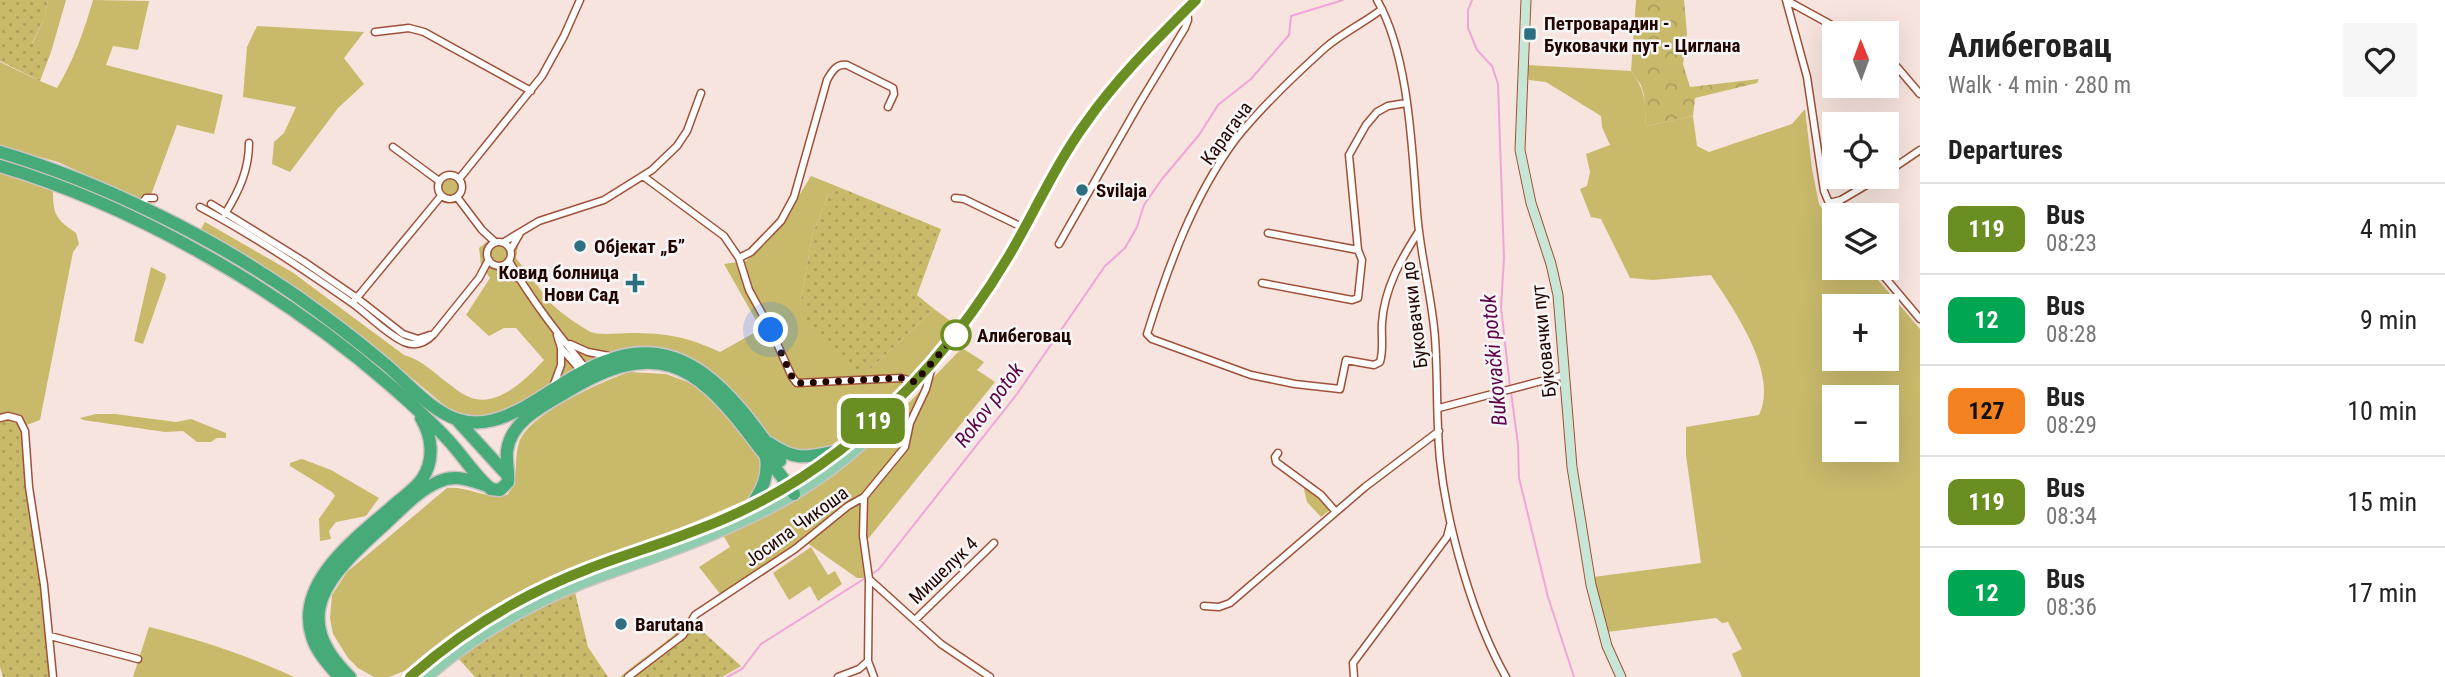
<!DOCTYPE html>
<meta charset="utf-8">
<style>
:root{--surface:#fff;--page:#f6f6f6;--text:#222;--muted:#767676;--line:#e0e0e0}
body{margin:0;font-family:"Roboto Condensed",sans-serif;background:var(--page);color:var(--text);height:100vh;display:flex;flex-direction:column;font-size:26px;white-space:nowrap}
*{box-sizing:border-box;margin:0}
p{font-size:23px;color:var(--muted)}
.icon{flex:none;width:38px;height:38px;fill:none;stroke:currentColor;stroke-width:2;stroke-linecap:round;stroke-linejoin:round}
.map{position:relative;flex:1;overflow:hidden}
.drawer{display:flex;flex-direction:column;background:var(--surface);width:525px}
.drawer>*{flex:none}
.badge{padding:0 14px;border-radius:10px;font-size:24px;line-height:46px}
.needle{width:46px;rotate:359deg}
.fabs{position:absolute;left:1822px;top:21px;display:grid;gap:14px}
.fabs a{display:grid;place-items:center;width:77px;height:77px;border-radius:0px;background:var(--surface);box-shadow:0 7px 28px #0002;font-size:35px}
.you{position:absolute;width:35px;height:35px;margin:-18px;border:5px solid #fff;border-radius:50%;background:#1a73e8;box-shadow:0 0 0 10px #1a73e833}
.map>.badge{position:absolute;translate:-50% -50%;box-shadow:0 0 0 4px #fff}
h2{padding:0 28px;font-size:26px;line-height:63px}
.round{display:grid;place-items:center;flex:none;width:74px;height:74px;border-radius:0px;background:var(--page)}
.head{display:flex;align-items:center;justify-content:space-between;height:119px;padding:0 28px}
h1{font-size:33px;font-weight:700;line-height:52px}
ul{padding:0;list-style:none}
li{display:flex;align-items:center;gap:21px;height:91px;padding:0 28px;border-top:2px solid var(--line)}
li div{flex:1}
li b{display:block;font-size:26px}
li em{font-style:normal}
li .badge{min-width:77px;font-weight:700;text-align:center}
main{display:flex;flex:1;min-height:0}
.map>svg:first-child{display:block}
</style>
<main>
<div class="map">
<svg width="1920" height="677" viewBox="0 0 1920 677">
<defs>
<pattern id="forest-crowns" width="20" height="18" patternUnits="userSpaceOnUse" patternTransform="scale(1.75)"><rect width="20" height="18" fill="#c8b96b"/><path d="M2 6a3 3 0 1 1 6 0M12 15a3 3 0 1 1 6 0" fill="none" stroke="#ac9e5b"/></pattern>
<pattern id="garden-dots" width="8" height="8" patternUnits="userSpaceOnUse" patternTransform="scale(1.75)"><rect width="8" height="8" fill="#c8b96b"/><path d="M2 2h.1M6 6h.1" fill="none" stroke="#ac9e5b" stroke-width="1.8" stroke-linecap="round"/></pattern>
</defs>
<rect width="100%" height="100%" fill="#f7e4de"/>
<path fill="#c8b96b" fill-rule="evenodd" d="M48,0H66L51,52L32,44L44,20Z
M93,0L149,1L138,50L113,46L106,65L223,95L214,134L177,125L148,203L58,162L0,146V62L40,81L57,88C74,60 84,31 93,0Z
M257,26L364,32L344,58L364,84L338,108L290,172L272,164L274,142L284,133L296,107L243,97L247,47Z
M1527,65L1631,71C1646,91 1645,102 1646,126L1693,116L1697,146L1709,152L1792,124L1805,109L1812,169L1819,204L1834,227V268H1868L1920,329V677H1742L1732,654L1742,649L1728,622L1722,623L1716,618L1607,632L1593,577L1701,563L1686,455V427L1759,415C1779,373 1734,310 1711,275L1653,280L1630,278L1601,219L1591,217L1580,189L1587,186L1590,172L1586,154L1610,145L1602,127L1601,116L1546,82L1529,80ZM1834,306H1886V359H1834ZM1834,397H1886V450H1834Z
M0,173L53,191C53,215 56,219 76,233L79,244L73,252L40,420L27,425C21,414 12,411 0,414Z
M811,176L841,188L828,195L812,236L801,300L867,372L934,309L956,325L910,378L856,429L825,449L806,453L776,444L721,379L691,360L663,352L496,416L478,418L450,410L360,335L313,300L256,261L201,229L205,222L292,272L404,355C419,359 429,368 441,378C450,384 459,393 469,397C497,409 526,379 544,360L516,328H504L489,336L466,315L490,278L481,265L479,248L492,238L519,241L516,258L550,302C554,308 587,332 594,333C605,335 620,333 631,333C667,333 688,337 720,352L761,329L724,264L746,261L779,228Z
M439 187a11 11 0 1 1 22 0a11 11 0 1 1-22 0Z
M151,267L165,274L166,278L143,344L134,341Z
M962,348L984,362L977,370L995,382L868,539L871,567L868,578H857L803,540L721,595L699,567L730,547L723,535L798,496L865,448Z
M629,372L666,374L690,383L720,403L761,457L763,472L748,499L657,538L584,565L513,597L442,643L412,668L389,677H374L358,668L348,658L333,634L330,618L332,595L347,572L447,488C467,486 488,500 507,495C520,481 513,461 519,443C528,414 601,382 629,372Z
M96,414H115L176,422L191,419L226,433V438H217L211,442H197L183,431L165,432L83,420L80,418Z
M302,459L331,470L379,498L366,516L336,522L329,531L331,539L320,541L319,519L335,496L332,492L290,466V463Z
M1303,485L1320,496L1331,509L1321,517L1307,502Z
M811,547L828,575L835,571L842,584L818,601L810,586L789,600L773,573Z
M149,627C200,640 247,655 294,677H133Z"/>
<path fill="url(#forest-crowns)" d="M1636,0H1684L1687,33L1683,64L1690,87L1759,79L1757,83L1695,98L1693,116L1646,126L1644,95L1641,85L1631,71Z"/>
<path fill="url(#garden-dots)" d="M0,0H48L44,20L32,43L51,52L40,81L0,61Z
M841,188L941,229L917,295L934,309L867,372L851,368L810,330L801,300L812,236L828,195Z
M8,419L18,424L21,429L26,491L41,585L51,677H3L0,667V421Z
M574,588L588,647L608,677H475L457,657L487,631Z
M690,620L741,666L722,677H620C643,657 669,642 690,620Z"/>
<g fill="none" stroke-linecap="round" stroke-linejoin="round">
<path stroke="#efa5d8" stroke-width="2" d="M1472,0L1468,10V28L1477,50L1492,66L1498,84L1504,258L1501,307L1510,387
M1511,392L1518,444L1519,478L1548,597L1574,677
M872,574L879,569L1017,394L1105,266L1125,248L1137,227L1144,205L1162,179L1199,135L1218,105L1251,79L1289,35L1291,16L1343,0
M727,677L742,669L761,644L867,577"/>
<g stroke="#9e5138" stroke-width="9">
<path id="street" d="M1377,0C1409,55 1412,149 1417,212C1420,255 1432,296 1435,338C1438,379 1436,420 1440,460C1447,527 1473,619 1506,677
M1786,0L1807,77L1824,191L1834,215
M1786,0L1846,33
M1382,9C1364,23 1342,33 1325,48C1294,76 1261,107 1235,140C1193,197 1168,267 1147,334L1152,339L1251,375L1295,384L1340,389L1346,360L1374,365L1380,362C1384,349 1381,336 1382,323C1384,289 1401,259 1419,231
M375,32L409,28L424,32L531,91
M1886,58L1897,67L1920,94
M393,147L439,181
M1886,173L1920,150
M438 187a12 12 0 1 1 24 0a12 12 0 1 1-24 0Z
M643,176L724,236L739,258L751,252L781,221L794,197L827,80C832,71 837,63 847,65L893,88L894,94L888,107
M459,179L542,76L564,36L580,0
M457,197L482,230L495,242
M955,198L964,199L1024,228
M1829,203L1841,200L1880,177
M211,204L303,261L357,298L403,334L418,339L430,335
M140,207L146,198H154
M200,207C253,235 303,269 352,303C369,315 385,333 404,342C416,347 425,343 433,335L479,278L488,261
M225,214C239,191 249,170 249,143
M1268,233L1358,250
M487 254a12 12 0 1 1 24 0a12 12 0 1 1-24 0Z
M504,242L539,221L604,200L652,170L677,146L687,131L701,93
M1059,244L1139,104L1185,28L1188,20L1187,9
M511,249L520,233
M739,258L749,290L771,330L792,377L797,383L901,378L915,382
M509,261C531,300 559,335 587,370
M501,266L517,278
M1877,268L1920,319
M1262,283L1352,300L1358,298L1362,260L1358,250L1349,155L1366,125L1377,112L1388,106L1406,103
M355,300L441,196
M557,335L561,348L583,373
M570,344L588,352L609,356
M553,387L561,365V348
M1439,408L1564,375
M0,418L8,416L19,419L25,431L29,487L44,585L53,677
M1278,453L1275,457L1276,462L1321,495L1336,512
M864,497L863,536L869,579L868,661L874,677
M869,579L941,644L990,677
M1204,606L1219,607L1230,603L1365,487L1439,431
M915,620L994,543
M50,636L138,659
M628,677L683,635L695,615L795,549L848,506L864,497L905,447L910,423L926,389L932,366
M838,677L859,669L868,661
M1354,677L1353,663L1447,537L1450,525"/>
</g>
<g stroke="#9e5138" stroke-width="11">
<path id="secondary" d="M1526,0L1520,150L1531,203L1551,264L1558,295L1572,467L1591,585L1607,646L1621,677"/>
</g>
<g stroke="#cac3c2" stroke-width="13">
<path id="primary" d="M410,677C458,635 514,601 573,575C612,559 654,547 694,531C746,512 795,485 839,451C909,397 965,330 1010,254C1035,211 1056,164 1085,124C1117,79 1157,39 1196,0
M427,677C468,641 516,612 566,590C595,577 625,568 655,557C744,525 836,484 895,408"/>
</g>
<g stroke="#cac3c2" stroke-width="15">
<path id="highway" d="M0,152C100,182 209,235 295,295C325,316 355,339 384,363C407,382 430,411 459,420C483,427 504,418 525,407C551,392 575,373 603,362C688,327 737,402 780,461
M0,166C138,207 283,292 391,386C411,404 431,421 449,441C463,456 475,476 491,489L500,490L508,482C509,472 506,461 507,451C511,419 546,405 570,390C654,340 693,361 749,434C764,454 780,473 794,494
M456,419L508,476
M769,443C796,462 808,457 838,451
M752,505C762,489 769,477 766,457
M339,677C329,665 317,653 312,637C294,581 359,536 395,504C404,496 415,489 422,479C435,460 432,436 421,418
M350,677C285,614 333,572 383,526C400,511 417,491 438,482C455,474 469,480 485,485"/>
</g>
<use href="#street" stroke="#fff" stroke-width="6"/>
<use href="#secondary" stroke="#c8e6d6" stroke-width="9"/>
<use href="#primary" stroke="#90cdae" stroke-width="10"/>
<use href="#highway" stroke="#46ab78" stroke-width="12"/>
</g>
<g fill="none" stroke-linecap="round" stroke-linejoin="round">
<g stroke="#fff" stroke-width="16">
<path id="line" d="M410,677C462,631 523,594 588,569C623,555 659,545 694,531C746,512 795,485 839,451C909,397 965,330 1010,254C1035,211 1056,164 1085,124C1117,78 1157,39 1196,0"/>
</g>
<use href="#line" stroke="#6b8e23" stroke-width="10"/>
<path stroke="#230500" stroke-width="7" stroke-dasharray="0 12.6" d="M771,330L792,377L797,383H801L901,378L915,382L956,335"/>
</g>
<g fill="#2c6f81" stroke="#f6f6f6" stroke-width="2.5">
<rect x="1523" y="27" width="14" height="14" rx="3.5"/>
<circle cx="1082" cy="190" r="7"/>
<circle cx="580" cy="246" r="7"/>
<path d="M631.5 272.5h7v7h7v7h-7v7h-7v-7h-7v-7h7z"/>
<circle cx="621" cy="624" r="7"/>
</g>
<circle fill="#fff" stroke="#6b8e23" stroke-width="3.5" cx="956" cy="335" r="14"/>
<g text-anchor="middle" stroke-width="5" stroke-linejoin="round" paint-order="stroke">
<g font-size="19" font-weight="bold" fill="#230500" stroke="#f6f6f6" text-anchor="start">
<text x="1544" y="30">Петроварадин -<tspan x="1544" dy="22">Буковачки пут - Циглана</tspan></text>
<text x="1096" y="197">Svilaja</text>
<text x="594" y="253">Објекат „Б”</text>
<text x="619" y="279" text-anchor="end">Ковид болница<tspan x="619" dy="22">Нови Сад</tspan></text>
<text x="635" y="631">Barutana</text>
</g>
<g font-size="19" fill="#230500" stroke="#f6f6f6">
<text transform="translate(1226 133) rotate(-54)" y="7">Карагача</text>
<text transform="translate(1414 315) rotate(-97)" y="7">Буковачки до</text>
<text transform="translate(1543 341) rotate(-96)" y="7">Буковачки пут</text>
<text transform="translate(796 526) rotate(-36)" y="7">Јосипа Чикоша</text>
<text transform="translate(943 570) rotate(-44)" y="7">Мишелук 4</text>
</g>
<g font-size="19" font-weight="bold" fill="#230500" stroke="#f6f6f6" text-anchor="start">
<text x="977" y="342">Алибеговац</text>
</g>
<g font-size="21" font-style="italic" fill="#5c024b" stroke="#f6f6f6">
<text transform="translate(1494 360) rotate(-95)" y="7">Bukovački potok</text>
<text transform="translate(989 405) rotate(-53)" y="7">Rokov potok</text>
</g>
</g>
</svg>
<div class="fabs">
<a><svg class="needle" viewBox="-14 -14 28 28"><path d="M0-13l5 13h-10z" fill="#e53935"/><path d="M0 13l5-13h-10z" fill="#767676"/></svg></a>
<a><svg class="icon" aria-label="locate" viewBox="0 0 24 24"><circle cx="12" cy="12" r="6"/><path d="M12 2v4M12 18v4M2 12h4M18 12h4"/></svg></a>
<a><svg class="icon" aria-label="layers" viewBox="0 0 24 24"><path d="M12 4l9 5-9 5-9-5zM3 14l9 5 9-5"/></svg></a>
<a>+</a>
<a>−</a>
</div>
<div class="you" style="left:771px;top:330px"></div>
<b class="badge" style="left:873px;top:421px;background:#6b8e23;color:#fff">119</b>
</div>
<section class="drawer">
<div class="head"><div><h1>Алибеговац</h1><p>Walk · 4 min · 280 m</p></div><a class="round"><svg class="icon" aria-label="heart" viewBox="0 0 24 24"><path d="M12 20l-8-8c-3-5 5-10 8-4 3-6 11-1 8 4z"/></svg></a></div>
<h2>Departures</h2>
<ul>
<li><span class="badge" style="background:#6b8e23;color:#fff">119</span><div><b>Bus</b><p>08:23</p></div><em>4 min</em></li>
<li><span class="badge" style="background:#00a651;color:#fff">12</span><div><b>Bus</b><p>08:28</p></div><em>9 min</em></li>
<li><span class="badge" style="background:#f58220;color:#111">127</span><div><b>Bus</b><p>08:29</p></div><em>10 min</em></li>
<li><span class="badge" style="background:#6b8e23;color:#fff">119</span><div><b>Bus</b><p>08:34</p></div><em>15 min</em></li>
<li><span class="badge" style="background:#00a651;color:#fff">12</span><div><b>Bus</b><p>08:36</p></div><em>17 min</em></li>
</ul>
</section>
</main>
